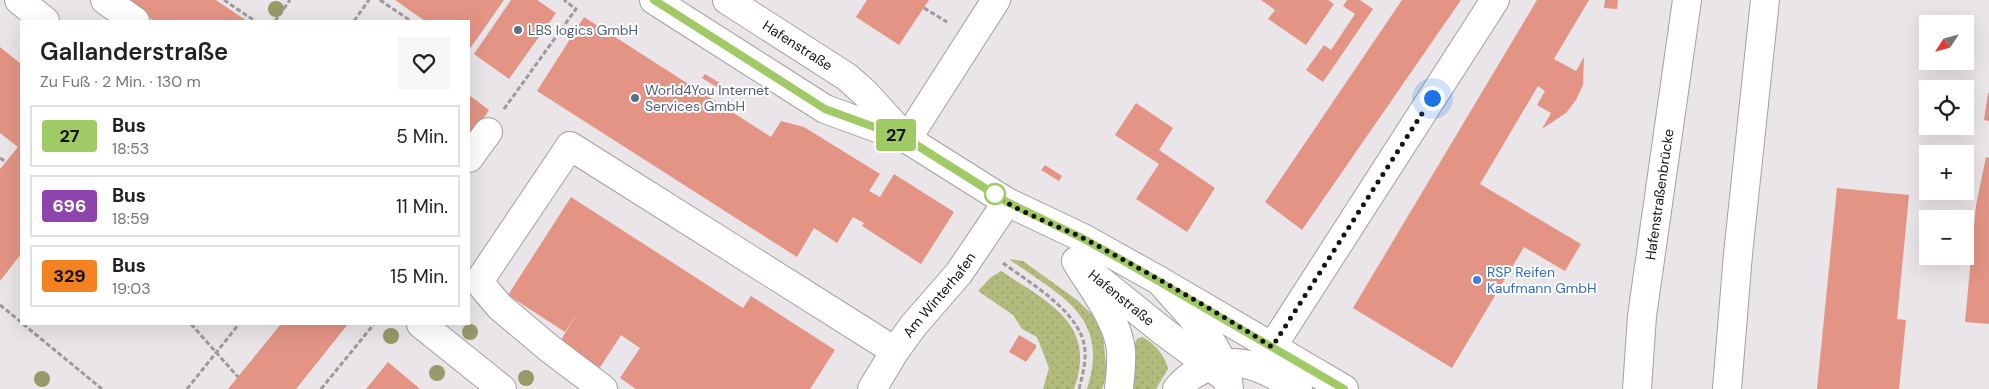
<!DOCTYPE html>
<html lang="de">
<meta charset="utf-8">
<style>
:root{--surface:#fff;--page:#f6f6f6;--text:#222;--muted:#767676;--line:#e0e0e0}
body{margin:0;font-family:"DM Sans",sans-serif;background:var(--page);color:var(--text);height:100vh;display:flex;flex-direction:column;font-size:19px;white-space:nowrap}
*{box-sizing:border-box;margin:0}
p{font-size:16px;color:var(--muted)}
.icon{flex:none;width:28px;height:28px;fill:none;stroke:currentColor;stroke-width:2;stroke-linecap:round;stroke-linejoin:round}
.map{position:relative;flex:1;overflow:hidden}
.side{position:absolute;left:20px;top:20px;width:450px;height:305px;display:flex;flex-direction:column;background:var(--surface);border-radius:0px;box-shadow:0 5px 20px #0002}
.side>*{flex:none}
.badge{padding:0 10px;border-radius:4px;font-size:18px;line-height:32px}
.needle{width:32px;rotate:234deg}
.controls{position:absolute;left:1919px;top:15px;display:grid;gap:10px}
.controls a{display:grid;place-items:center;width:55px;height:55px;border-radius:0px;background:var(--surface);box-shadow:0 5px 20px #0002;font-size:25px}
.you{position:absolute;width:25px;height:25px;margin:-12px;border:4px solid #fff;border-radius:50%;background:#1a73e8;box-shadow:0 0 0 8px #1a73e833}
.map>.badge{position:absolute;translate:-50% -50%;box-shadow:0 0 0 2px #fff}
.round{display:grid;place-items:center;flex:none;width:52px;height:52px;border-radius:0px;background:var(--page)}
.overview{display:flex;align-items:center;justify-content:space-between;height:85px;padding:0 20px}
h1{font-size:24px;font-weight:600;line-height:38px}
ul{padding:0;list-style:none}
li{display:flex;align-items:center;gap:15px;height:62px;margin:0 10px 8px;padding:0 10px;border:2px solid var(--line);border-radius:0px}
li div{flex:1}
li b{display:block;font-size:19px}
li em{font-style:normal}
li .badge{min-width:55px;font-weight:700;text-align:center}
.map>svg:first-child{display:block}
</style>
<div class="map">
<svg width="1989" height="389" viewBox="0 0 1989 389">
<defs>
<pattern id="grass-dots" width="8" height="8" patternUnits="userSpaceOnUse" patternTransform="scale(1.25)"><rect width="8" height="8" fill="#b2bb7c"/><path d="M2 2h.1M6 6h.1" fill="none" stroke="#98a06a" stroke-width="1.8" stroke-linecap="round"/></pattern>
</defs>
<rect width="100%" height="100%" fill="#e9e5e9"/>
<path fill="url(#grass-dots)" d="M1009,259L1023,261L1077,300L1092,314L1103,336L1107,374L1102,389H1087C1111,316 1060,296 1009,259Z
M1001,271C1047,302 1098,323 1074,389H1043L1049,368L1037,337L1022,329L1013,315L978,291L990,278Z
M1142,337C1154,342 1166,357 1168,369L1156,389H1132L1135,379V343L1137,339Z"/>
<path fill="#e39484" d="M124,0H216L247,21H154Z
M395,0H504L469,50V21H425Z
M511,0H537L556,13L509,79L474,54Z
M867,0H929L899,45L856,17Z
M1261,0H1328L1334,4L1306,45L1268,19L1275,10Z
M1347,0H1360L1373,9L1323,82L1306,70L1324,45L1331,50L1355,14L1343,6Z
M1402,0H1461L1302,230L1265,202Z
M1537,0H1589L1554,59L1576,71L1584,57L1583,85L1576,100L1566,113L1542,129L1551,113L1537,105L1545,91L1538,86L1480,184L1581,244L1565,271L1524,247L1452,368L1353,308Z
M1605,0H1618L1617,9L1604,8Z
M584,17L771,137L781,121L804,127L880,174L869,191L880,197L894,174L954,212L921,264L862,226L864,223L853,217L837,243L814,228L797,257L537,91Z
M0,47L21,64V254L0,281V169L18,147L0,133Z
M705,74L723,85L720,89L702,78Z
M1988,93H1989V121L1984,120Z
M469,95L489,110L469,140Z
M1136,103L1173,128L1159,150L1215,188L1187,232L1136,199L1159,164L1115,135Z
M1986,157L1989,158V324L1965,322L1976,205Z
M1045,165L1062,176L1059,181L1041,170Z
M1837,188L1909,195L1897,319L1906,320L1899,389H1817Z
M571,197L743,308L751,296L835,350L810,389H636L620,378L640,348L621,335L599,369L559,343L580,309L565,332L508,295Z
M281,324H348L296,389H228Z
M1019,335L1036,345V348L1026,362L1009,352Z
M388,362L420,389H366Z"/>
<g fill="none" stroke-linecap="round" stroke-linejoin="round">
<g stroke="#a39fa2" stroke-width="30">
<g id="minor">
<path d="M19,0L45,21"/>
<path d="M105,0L135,21"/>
<path d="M907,139L996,0"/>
<path d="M469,158L488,132"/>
<path d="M421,324L502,389"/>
<path d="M1272,347L1495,0"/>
<path d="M603,389L550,349L500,307L483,287L482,277L570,146L895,351"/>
<path id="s1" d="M872,389L895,351L913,326L959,273L1007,202"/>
</g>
</g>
<g stroke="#a39fa2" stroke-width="30">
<g id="major">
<path d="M654,0L825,109L907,139L1007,202L1083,238L1160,281L1344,389"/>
<path id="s2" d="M727,0L847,77L865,93L904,136"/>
<path id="s3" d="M1081,265L1164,332L1226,378"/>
</g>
</g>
<g stroke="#a39fa2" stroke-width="30">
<g id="highway">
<path d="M1076,261C1092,288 1117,318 1121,350C1122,363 1120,376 1119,389"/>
<path d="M1160,281C1187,313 1225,346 1229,389"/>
<path d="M1177,389C1197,365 1232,356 1261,369C1274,374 1286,382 1298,389"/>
<path id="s4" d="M1637,389L1642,316L1687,0"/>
<path d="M1727,389L1738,254L1765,0"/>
</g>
</g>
<path stroke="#9d999c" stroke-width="3" stroke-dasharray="5 2.5" stroke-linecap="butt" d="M224,0L255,21
M380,0L411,21
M924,8L947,22
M275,21L290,0
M354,21L369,0
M504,109L576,9L564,0
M0,158L6,162
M1003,263C1031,284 1083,313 1085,351C1086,363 1082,377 1079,389
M0,305L21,322
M23,324L102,389
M191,324L238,377
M187,389L239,324
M321,389L374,324"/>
<use href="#minor" stroke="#fff" stroke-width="28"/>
<use href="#major" stroke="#fff" stroke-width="28"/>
<use href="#highway" stroke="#fff" stroke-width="28"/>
</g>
<g fill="#979a69">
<circle cx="276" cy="9" r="8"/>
<circle cx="470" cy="332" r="8"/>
<circle cx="391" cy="336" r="8"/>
<circle cx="437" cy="373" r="8"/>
<circle cx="526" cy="378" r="8"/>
<circle cx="42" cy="379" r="8"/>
</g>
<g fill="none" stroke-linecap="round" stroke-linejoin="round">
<g stroke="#fff" stroke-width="11">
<path id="line" d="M654,0L825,109L907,139L1007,202L1082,238L1129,264L1344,389"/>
</g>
<use href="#line" stroke="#9fca66" stroke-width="8"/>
<path stroke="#151314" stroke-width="5" stroke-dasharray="0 9" d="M995,194C1012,210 1059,226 1083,238C1147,272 1211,308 1272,347L1432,98"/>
</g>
<g fill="#5c6f8a" stroke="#fff" stroke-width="2">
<circle cx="518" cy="30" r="5"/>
<circle cx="635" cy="98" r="5"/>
</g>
<circle fill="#fff" stroke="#9fca66" stroke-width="2.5" cx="995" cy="194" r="10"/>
<circle fill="#3f7fe0" stroke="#fff" stroke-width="2" cx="1477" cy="280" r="5"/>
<g text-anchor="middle" stroke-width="4" stroke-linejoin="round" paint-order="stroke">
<g font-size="14" fill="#4e5e75" stroke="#fff" text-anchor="start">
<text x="528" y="35">LBS logics GmbH</text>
<text x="645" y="95">World4You Internet<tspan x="645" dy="16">Services GmbH</tspan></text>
</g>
<g font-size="14" fill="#151314" stroke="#fff">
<text dy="5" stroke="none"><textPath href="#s2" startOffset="84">Hafenstraße</textPath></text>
<text dy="5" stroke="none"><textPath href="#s4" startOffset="196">Hafenstraßenbrücke</textPath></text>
<text dy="5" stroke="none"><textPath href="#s1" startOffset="116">Am Winterhafen</textPath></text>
<text dy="5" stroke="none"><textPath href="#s3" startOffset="52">Hafenstraße</textPath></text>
</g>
<g font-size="14" fill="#366cbe" stroke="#fff" text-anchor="start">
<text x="1487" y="277">RSP Reifen<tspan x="1487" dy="16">Kaufmann GmbH</tspan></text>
</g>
</g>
</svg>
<div class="controls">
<a><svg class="needle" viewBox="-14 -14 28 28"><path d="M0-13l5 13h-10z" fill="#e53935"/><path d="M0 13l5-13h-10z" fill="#767676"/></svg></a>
<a><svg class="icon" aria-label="locate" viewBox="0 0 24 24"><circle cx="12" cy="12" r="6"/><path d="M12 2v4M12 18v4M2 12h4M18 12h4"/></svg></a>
<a>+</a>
<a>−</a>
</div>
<div class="you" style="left:1432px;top:98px"></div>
<b class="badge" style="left:896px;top:135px;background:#9fca66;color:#111">27</b>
<section class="side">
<div class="overview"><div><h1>Gallanderstraße</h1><p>Zu Fuß · 2 Min. · 130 m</p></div><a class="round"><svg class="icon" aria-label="heart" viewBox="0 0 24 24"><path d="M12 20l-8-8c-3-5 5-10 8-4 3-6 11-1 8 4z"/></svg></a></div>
<ul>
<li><span class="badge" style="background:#9fca66;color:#111">27</span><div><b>Bus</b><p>18:53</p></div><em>5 Min.</em></li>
<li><span class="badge" style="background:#8e44ad;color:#fff">696</span><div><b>Bus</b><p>18:59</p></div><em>11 Min.</em></li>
<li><span class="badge" style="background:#f58220;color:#111">329</span><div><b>Bus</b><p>19:03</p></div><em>15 Min.</em></li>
</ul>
</section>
</div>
